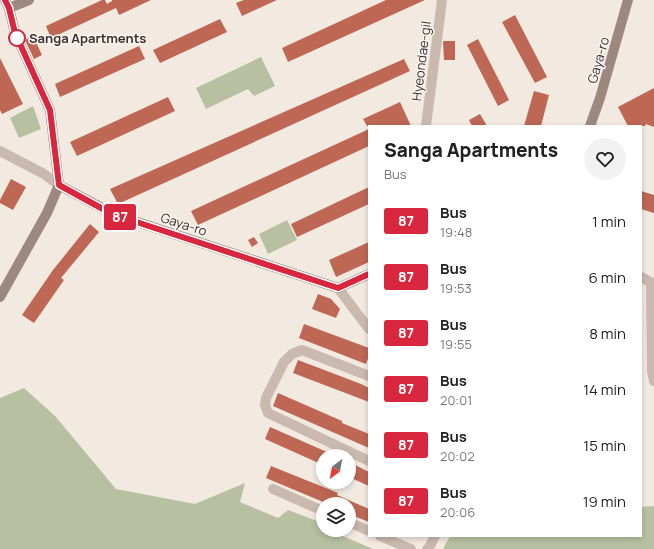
<!DOCTYPE html>
<style>
:root{--surface:#fff;--page:#f2f2f2;--text:#222;--muted:#767676}
body{margin:0;font-family:Manrope,sans-serif;background:var(--page);color:var(--text);height:100vh;display:flex;flex-direction:column;font-size:15px;white-space:nowrap}
*{box-sizing:border-box;margin:0}
p{font-size:13px;color:var(--muted)}
.icon{flex:none;width:22px;height:22px;fill:none;stroke:currentColor;stroke-width:2;stroke-linecap:round;stroke-linejoin:round}
.map{position:relative;flex:1;overflow:hidden}
.side{position:absolute;left:368px;top:125px;width:274px;height:412px;display:flex;flex-direction:column;background:var(--surface);border-radius:0px;box-shadow:0 2px 6px #0003}
.side>*{flex:none}
.badge{padding:0 8px;border-radius:3px;font-size:14px;line-height:26px}
.needle{width:26px;rotate:212deg}
.tools{position:absolute;left:316px;top:449px;display:grid;gap:8px}
.tools a{display:grid;place-items:center;width:40px;height:40px;border-radius:50%;background:var(--surface);box-shadow:0 2px 6px #0003;font-size:20px}
.map>.badge{position:absolute;translate:-50% -50%;box-shadow:0 0 0 2px #fff}
.round{display:grid;place-items:center;flex:none;width:42px;height:42px;border-radius:21px;background:var(--page)}
.summary{display:flex;align-items:center;justify-content:space-between;height:68px;padding:0 16px}
h1{font-size:19px;font-weight:800;line-height:30px}
ul{padding:0;list-style:none}
li{display:flex;align-items:center;gap:12px;height:56px;padding:0 16px}
li div{flex:1}
li b{display:block;font-size:15px}
li em{font-style:normal}
li .badge{min-width:44px;font-weight:700;text-align:center}
.map>svg:first-child{display:block}
</style>
<div class="map">
<svg width="654" height="549" viewBox="0 0 654 549">
<rect width="100%" height="100%" fill="#f2e9e1"/>
<path fill="#b8c0a2" d="M261,57L275,86L254,96L248,89L206,109L196,88Z
M33,106L41,129L19,138L10,118Z
M287,220L297,240L268,254L259,234Z
M24,388L55,416L116,489L195,504L245,483L240,502L278,518L288,510L317,521V525L323,528V530H329L373,549H0V398Z
M654,506V549H443L450,536H641V507Z"/>
<path fill="#bd6754" d="M102,0H105L107,4L112,1V0H151L119,15L116,8L51,38L46,26Z
M244,0H277L242,16L236,3Z
M386,0H425L288,62L282,48Z
M515,15L547,77L535,83L502,22Z
M220,19L227,32L160,63L153,50Z
M33,36L42,55L34,59L25,40Z
M478,39L509,100L498,106L467,45Z
M443,41H455V60H444Z
M139,46L145,59L60,97L55,84Z
M0,58L23,104L2,114L0,110Z
M404,59L410,71L118,204L110,189Z
M654,88V127L646,124L645,126H628L618,107Z
M534,91L549,95L541,126H524Z
M168,97L175,111L77,156L70,142Z
M400,102L411,126H367L363,119Z
M480,114L487,126H472L469,120Z
M369,129V146L198,225L191,211Z
M11,179L26,187L13,210L0,203V200Z
M369,187V204L297,237L291,224Z
M641,191L654,195V213L641,209Z
M90,224L99,232L61,278L64,280L34,323L22,315L53,270Z
M254,237L258,243L252,247L248,240Z
M369,242V262L336,277L329,260Z
M318,294L331,299L340,309L336,318L312,309Z
M304,324L369,348V356L366,364L299,338Z
M298,360L361,384L369,388V402L293,373Z
M278,393L342,421V423L369,434V448L273,406Z
M270,427L336,456H323V465L265,439Z
M349,462L369,472V486L349,477Z
M271,466L338,493L337,495L369,509V522L349,514V504H328L266,478Z"/>
<g fill="none" stroke-linecap="round" stroke-linejoin="round">
<path stroke="#c9b9ae" stroke-width="10" d="M426,126L442,0
M0,151L44,174L59,185
M641,277L654,284
M651,283L652,371L654,381
M338,288L369,329
M369,376L302,350L292,354L284,362L266,398L265,405L268,413L369,461
M273,489L323,511
M349,522L369,531
M380,536L411,549
M427,549L429,548L435,536"/>
<path stroke="#9d887f" stroke-width="10" d="M9,8L29,0
M590,126L600,98L628,0
M59,185L113,214L338,288L369,274
M0,297L47,213L59,185L50,110L15,33L9,8L5,0"/>
</g>
<g fill="none" stroke-linecap="round" stroke-linejoin="round">
<g stroke="#fff" stroke-width="9">
<path id="line" d="M5,0L9,8L15,33L50,110L59,185L112,214L338,288L369,274"/>
</g>
<use href="#line" stroke="#d7263d" stroke-width="6"/>
</g>
<circle fill="#fff" stroke="#d7263d" stroke-width="2" cx="17" cy="38" r="8"/>
<g text-anchor="middle" stroke-width="3" stroke-linejoin="round" paint-order="stroke">
<g font-size="13" font-weight="bold" fill="#392f2c" stroke="#f9f3ee" text-anchor="start">
<text x="29" y="43">Sanga Apartments</text>
</g>
<g font-size="13" fill="#392f2c" stroke="#f9f3ee">
<text transform="translate(598 60) rotate(-74)" y="5">Gaya-ro</text>
<text transform="translate(421 61) rotate(-83)" y="5">Hyeondae-gil</text>
<text transform="translate(184 224) rotate(18)" y="5">Gaya-ro</text>
</g>
</g>
</svg>
<div class="tools">
<a><svg class="needle" viewBox="-14 -14 28 28"><path d="M0-13l5 13h-10z" fill="#e53935"/><path d="M0 13l5-13h-10z" fill="#767676"/></svg></a>
<a><svg class="icon" aria-label="layers" viewBox="0 0 24 24"><path d="M12 4l9 5-9 5-9-5zM3 14l9 5 9-5"/></svg></a>
</div>
<b class="badge" style="left:120px;top:217px;background:#d7263d;color:#fff">87</b>
<section class="side">
<div class="summary"><div><h1>Sanga Apartments</h1><p>Bus</p></div><a class="round"><svg class="icon" aria-label="heart" viewBox="0 0 24 24"><path d="M12 20l-8-8c-3-5 5-10 8-4 3-6 11-1 8 4z"/></svg></a></div>
<ul>
<li><span class="badge" style="background:#d7263d;color:#fff">87</span><div><b>Bus</b><p>19:48</p></div><em>1 min</em></li>
<li><span class="badge" style="background:#d7263d;color:#fff">87</span><div><b>Bus</b><p>19:53</p></div><em>6 min</em></li>
<li><span class="badge" style="background:#d7263d;color:#fff">87</span><div><b>Bus</b><p>19:55</p></div><em>8 min</em></li>
<li><span class="badge" style="background:#d7263d;color:#fff">87</span><div><b>Bus</b><p>20:01</p></div><em>14 min</em></li>
<li><span class="badge" style="background:#d7263d;color:#fff">87</span><div><b>Bus</b><p>20:02</p></div><em>15 min</em></li>
<li><span class="badge" style="background:#d7263d;color:#fff">87</span><div><b>Bus</b><p>20:06</p></div><em>19 min</em></li>
</ul>
</section>
</div>
